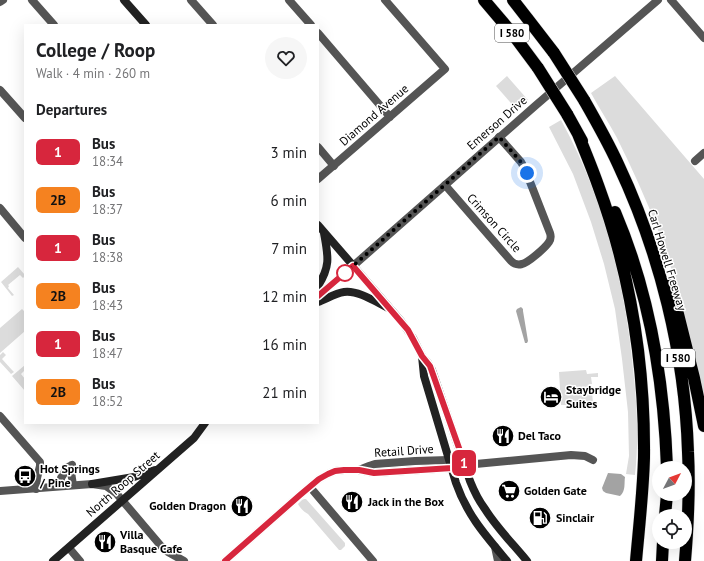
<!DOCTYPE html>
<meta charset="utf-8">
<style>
:root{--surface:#fff;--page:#f6f6f6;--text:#202124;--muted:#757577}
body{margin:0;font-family:"PT Sans",sans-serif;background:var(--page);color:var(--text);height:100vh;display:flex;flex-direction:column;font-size:15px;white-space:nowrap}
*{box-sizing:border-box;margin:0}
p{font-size:13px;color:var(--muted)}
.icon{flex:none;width:22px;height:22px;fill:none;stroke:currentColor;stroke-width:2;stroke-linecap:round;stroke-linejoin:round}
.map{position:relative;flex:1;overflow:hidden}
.sheet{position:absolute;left:24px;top:24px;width:295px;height:400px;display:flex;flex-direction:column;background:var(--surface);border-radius:0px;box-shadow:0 4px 16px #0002}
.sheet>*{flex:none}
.badge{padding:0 8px;border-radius:6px;font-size:14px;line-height:26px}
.needle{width:26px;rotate:49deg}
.controls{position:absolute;left:652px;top:461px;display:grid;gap:8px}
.controls a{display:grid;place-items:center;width:40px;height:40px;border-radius:50%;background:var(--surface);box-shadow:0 4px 16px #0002;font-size:20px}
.you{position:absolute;width:20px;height:20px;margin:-10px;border:3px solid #fff;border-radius:50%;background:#1a73e8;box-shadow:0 0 0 6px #1a73e833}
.map>.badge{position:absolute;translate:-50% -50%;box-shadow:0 0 0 2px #fff}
h2{padding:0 12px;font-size:15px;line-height:36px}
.round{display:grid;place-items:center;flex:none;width:42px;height:42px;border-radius:21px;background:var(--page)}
.headline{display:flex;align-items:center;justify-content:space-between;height:68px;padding:0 12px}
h1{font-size:19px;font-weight:800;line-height:30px}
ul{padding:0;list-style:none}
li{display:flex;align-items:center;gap:12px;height:48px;padding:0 12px}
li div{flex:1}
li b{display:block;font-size:15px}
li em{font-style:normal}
li .badge{min-width:44px;font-weight:700;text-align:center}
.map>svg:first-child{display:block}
</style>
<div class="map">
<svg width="704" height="561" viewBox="0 0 704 561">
<rect width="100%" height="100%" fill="#fff"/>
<path fill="#dcdcdc" d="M507,76L528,100L517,110L496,86Z
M615,76L704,179V400C691,343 679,285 658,230C646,199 632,168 617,138C609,123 599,108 591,93Z
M561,120C603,196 625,283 633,369C637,404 639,440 635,475L626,474L629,456L628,412L622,359L615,309L604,264L591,222L573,174L549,127Z
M18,267L25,275V276L23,278L20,275L8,285L9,286L8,288L14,295L12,296L1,282Z
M22,309L25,312V331L0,353V328Z
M3,352L6,355L2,359L12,370L14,372L11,374L0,362V355Z
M25,365V370L21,374L25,379V391L12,376Z
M586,370L587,374L598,373V377H591L592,384H589L590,392H592L593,403L586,404V402L568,403V405H561L559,372Z
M304,499H306L345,543V546L341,550H339L308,514C304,512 300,508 298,504L302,500Z"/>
<path fill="#a3a3a3" d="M521,307L523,309V311L528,341L527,343H525L516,311L517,309Z
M608,473L621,474L625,477C624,483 626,491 620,496L606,493L603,491L602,488Z"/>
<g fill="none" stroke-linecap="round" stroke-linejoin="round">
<g stroke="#dbdbdb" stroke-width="13">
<path id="motorway" d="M484,0L512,33L538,68
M513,0L527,18L554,53
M584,100C596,121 608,142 618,164C660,253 685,354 688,452C690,489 688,525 685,561
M567,114L582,141
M578,134C585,151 592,168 598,185C630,272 645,366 644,458C643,493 639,527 636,561
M615,212C649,292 664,381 667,468
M670,285L675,302L694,378L704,426
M665,516L667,494
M662,561L663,542"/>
</g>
<path stroke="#555" stroke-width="8" d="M32,0L54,25
M191,0L213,25
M289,0L311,25
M671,0L704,38
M0,2L3,0
M318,33L390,117
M0,90L25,118
M318,147L334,166
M695,161L704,153
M318,179L445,69L385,0
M445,185L511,261C514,264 518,265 522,264C528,263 546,247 549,242C551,239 551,236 550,233L525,169L521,162L499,137
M0,208L25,238
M0,416L40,462V466L37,478L36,489
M72,465L71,472L73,485
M465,465L571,455L585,456L593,460
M61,486V478L68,467L72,465
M310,487L373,561
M495,547L498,561
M69,548L80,561"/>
<path stroke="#555" stroke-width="8" d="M353,266L535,106L658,0
M359,470L369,466L375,464L415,461L449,460L455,462
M0,491L92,484L106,486L116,493L161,546L168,552L184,561
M225,561L300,495L319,479L328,474L335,471L344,470H359L374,473L451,468L465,465"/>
<path stroke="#222" stroke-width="8" d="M124,0L146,25
M318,225L401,321L413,338L422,356L428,363L432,370L470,481C474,491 479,501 485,509C497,528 513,544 527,561
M318,286C331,265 328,256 324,233
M318,296L353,266
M318,302C326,299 336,293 344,292C358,290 376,302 388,308
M422,356L424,376L456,483C467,515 486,536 507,561
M92,484L134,477L155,470
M53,561L194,438L205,423"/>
<use href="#motorway" stroke="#000" stroke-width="12"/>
<g stroke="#dbdbdb" stroke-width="13" stroke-linecap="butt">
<path id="motorway-bridge" d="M554,53L584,100
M538,68L567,114"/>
</g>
<use href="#motorway-bridge" stroke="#000" stroke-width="12"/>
</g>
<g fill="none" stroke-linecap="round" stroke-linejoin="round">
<g stroke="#fff" stroke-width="9">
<path id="line" d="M225,561L300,495L319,479L328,474L335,471L344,470H359L374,473L452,468L465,465L430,366L422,356L408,330L353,266L318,296"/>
</g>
<use href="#line" stroke="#d7263d" stroke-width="6"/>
<path stroke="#000" stroke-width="4" stroke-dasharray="0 7.2" d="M345,273L499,137L521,162L527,173"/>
</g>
<defs>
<g id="hotel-disc" transform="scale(1.15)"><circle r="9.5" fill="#000" stroke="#fff"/><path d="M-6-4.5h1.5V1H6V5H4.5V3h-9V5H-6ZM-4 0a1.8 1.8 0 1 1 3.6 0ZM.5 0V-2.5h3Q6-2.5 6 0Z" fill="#fff"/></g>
<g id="restaurant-disc" transform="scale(1.15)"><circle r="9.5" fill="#000" stroke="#fff"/><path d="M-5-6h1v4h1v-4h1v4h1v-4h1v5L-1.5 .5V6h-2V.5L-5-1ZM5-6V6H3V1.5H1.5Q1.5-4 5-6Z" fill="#fff"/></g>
<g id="bus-disc" transform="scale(1.15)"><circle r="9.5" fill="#000" stroke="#fff"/><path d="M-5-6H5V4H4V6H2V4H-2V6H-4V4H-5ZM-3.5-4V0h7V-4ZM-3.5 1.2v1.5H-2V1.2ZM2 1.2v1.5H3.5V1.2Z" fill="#fff"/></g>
<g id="supermarket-disc" transform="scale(1.15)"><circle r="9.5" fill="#000" stroke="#fff"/><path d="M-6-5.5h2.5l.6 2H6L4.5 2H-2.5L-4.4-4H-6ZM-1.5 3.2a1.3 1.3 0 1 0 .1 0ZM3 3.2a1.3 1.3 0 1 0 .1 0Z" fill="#fff"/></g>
<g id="fuel-disc" transform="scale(1.15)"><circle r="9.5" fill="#000" stroke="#fff"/><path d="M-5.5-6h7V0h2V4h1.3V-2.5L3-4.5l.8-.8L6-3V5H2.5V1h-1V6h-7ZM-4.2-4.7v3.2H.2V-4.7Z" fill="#fff"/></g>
</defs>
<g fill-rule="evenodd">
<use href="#hotel-disc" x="551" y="397"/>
<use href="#restaurant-disc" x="503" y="436"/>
<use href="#bus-disc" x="25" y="476"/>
<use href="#supermarket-disc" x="509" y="491"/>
<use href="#restaurant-disc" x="352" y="502"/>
<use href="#restaurant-disc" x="242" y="506"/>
<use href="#fuel-disc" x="540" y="518"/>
<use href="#restaurant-disc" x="105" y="542"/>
</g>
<circle fill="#fff" stroke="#d7263d" stroke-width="2" cx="345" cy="273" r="8"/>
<g text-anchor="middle" stroke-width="3" stroke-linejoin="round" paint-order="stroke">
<g fill="#fff" stroke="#4c4c4c" stroke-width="1">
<rect x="495" y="24" width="34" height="18" rx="3"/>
<rect x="661" y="349" width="34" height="18" rx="3"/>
</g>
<g font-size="11" font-weight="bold" fill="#000">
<text x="512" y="37">I 580</text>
<text x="678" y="362">I 580</text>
</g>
<g font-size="12" fill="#000" stroke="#fff">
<text transform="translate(374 115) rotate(-41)" y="4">Diamond Avenue</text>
<text transform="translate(497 123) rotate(-41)" y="4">Emerson Drive</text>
<text transform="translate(494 223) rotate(48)" y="4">Crimson Circle</text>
<text transform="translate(667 260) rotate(73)" y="4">Carl Howell Freeway</text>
<text transform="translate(404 451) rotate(-4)" y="4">Retail Drive</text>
<text transform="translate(123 484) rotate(-41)" y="4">North Roop Street</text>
</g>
<g font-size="12" font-weight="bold" fill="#000" stroke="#fff" text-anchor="start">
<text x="566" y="394">Staybridge<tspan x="566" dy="14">Suites</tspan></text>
<text x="518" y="440">Del Taco</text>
<text x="40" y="473">Hot Springs<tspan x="40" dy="14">/ Pine</tspan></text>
<text x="524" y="495">Golden Gate</text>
<text x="368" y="506">Jack in the Box</text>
<text x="226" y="510" text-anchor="end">Golden Dragon</text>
<text x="556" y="522">Sinclair</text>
<text x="120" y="539">Villa<tspan x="120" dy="14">Basque Cafe</tspan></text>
</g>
</g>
</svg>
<div class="controls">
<a><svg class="needle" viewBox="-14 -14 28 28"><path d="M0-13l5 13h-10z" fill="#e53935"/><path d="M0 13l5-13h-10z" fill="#757577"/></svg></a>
<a><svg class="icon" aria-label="locate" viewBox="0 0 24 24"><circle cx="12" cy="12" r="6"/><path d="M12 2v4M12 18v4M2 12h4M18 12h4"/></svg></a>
</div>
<div class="you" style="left:527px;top:173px"></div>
<b class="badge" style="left:464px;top:463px;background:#d7263d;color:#fff">1</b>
<section class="sheet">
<div class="headline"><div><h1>College / Roop</h1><p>Walk · 4 min · 260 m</p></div><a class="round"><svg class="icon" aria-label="heart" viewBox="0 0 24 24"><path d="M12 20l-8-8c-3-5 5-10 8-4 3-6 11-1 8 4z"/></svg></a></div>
<h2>Departures</h2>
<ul>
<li><span class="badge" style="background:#d7263d;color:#fff">1</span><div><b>Bus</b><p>18:34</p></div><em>3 min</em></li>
<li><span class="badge" style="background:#f58220;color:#111">2B</span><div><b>Bus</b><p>18:37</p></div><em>6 min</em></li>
<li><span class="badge" style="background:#d7263d;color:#fff">1</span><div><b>Bus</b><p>18:38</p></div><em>7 min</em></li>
<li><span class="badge" style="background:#f58220;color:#111">2B</span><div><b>Bus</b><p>18:43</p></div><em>12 min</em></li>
<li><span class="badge" style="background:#d7263d;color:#fff">1</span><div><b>Bus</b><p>18:47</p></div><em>16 min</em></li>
<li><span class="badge" style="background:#f58220;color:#111">2B</span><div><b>Bus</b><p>18:52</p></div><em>21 min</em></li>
</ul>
</section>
</div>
